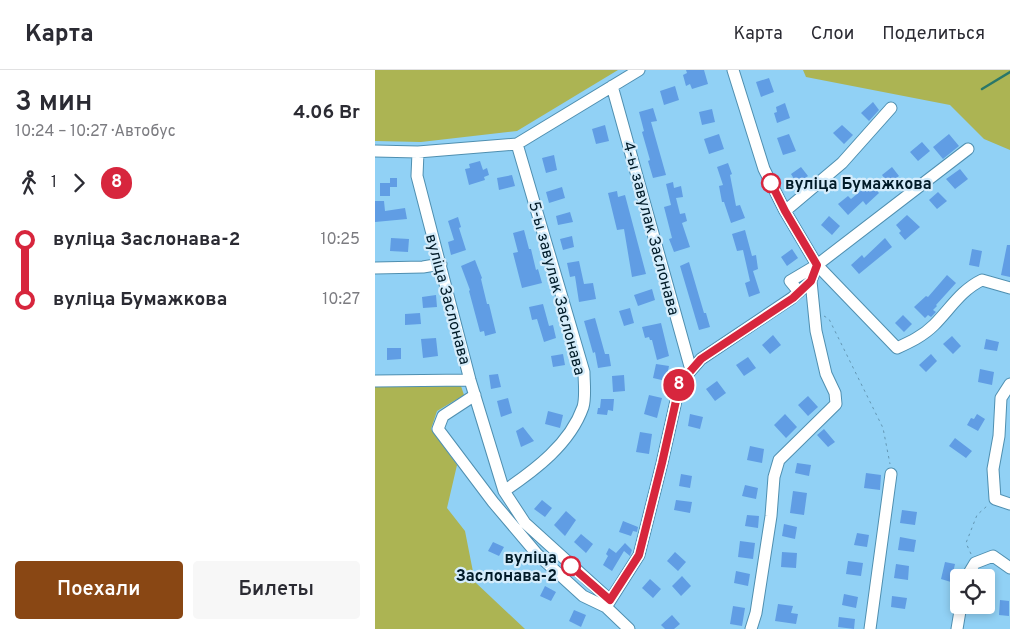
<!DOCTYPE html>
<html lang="ru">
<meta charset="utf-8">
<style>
:root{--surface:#fff;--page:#f7f7f7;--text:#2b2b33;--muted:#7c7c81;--line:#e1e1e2;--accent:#894714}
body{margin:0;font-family:Overpass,sans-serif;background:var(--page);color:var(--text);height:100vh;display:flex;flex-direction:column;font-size:19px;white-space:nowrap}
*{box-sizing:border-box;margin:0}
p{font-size:16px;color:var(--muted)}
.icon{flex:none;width:28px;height:28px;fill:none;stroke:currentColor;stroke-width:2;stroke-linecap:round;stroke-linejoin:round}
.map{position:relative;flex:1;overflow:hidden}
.drawer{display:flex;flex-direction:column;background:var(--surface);width:375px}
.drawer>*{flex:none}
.badge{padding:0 10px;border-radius:16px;font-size:18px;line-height:32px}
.controls{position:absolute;left:575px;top:499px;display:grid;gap:10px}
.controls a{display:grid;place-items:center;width:45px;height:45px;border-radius:5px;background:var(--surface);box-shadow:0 2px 8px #0003;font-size:25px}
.map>.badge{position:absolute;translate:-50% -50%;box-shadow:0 0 0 2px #fff}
.legs{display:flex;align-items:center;gap:8px;height:55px;padding:0 15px;font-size:16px}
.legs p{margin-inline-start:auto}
.headline{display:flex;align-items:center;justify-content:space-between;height:85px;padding:0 15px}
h1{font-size:28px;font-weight:600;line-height:38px}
.button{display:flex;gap:10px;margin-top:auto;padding:10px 15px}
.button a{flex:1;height:58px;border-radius:5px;background:var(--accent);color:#fff;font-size:20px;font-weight:600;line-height:58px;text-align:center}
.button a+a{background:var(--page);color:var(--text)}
ul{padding:0 15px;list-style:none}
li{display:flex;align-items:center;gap:18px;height:60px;font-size:19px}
li i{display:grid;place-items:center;width:8px;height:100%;margin:0 6px;background:currentColor}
li i::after{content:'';width:12px;height:12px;margin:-6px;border:4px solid;border-radius:50%;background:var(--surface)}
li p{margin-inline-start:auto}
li:first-child i{background:linear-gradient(#0000 50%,currentColor 0)}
li:last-child i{background:linear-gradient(currentColor 50%,#0000 0)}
header{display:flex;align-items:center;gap:30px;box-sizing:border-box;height:70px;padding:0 25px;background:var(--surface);border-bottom:1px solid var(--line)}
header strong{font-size:24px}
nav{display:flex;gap:28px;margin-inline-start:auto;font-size:18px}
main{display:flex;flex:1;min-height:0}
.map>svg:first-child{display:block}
</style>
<header>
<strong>Карта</strong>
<nav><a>Карта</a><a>Слои</a><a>Поделиться</a></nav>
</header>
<main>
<section class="drawer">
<div class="headline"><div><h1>3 мин</h1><p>10:24 – 10:27 · Автобус</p></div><b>4.06 Br</b></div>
<div class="legs"><svg class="icon" aria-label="walk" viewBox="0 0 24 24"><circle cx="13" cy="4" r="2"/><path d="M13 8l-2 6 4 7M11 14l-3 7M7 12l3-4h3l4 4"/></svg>1<svg class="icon" aria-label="forward" viewBox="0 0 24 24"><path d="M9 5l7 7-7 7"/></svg><b class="badge" style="background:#d7263d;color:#fff">8</b></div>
<ul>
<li><i style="color:#d7263d"></i><b>вуліца Заслонава-2</b><p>10:25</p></li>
<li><i style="color:#d7263d"></i><b>вуліца Бумажкова</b><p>10:27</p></li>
</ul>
<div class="button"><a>Поехали</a><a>Билеты</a></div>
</section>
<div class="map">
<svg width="635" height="559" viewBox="0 0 635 559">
<rect width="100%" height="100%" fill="#91d1f5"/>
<path fill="#acb453" d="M0,0H243L142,61L46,72L0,71Z
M428,0H635V80L609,69L575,35L431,7Z
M86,316L89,325L62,341L56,359L82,395L72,438L90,461L100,512L150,559H0V317Z"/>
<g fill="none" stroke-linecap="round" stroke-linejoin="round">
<path stroke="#2a7769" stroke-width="2.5" d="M607,19L635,2"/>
</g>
<path fill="#609de4" d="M311,0H329L333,14L317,19L315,14L311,16L308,5L312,3Z
M394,8L399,22L386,27L381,12Z
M300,16L304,30L289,35L285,21Z
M498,32L504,40L494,51L486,43Z
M410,33L415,48L402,53L399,43L402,42L401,37Z
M278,38L282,51L276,52L291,105L278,108L273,91L275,90L267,62L269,61L264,42Z
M337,39L340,52L327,55L324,42Z
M230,55L234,71L221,74L217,59Z
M467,55L478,65L469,74L458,63Z
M344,64L349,79L334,84L329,69Z
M414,64L421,81L408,85L402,68Z
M574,64L584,76L568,89L558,77Z
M547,72L555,81L543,91L535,82Z
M179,85L182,100L171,103L167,88Z
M105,91L108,100L112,98L114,105L109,107L110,110L94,115L90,99L95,98L94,94Z
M353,93L357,104L355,105L361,136L365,135L370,148L356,153L349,132H347L344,116L348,115L342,97Z
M426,97L433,106L422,114L416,104Z
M517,97L524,106L514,114L507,105Z
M585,99L593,109L580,119L571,109Z
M137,105L140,116L124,120L122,108Z
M15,108H22V117H15V126H5V113H15Z
M298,112L299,118L306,116L308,127L301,128L305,144L310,143L312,151L307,153L315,177L299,182L294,169L297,168L289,137L296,135L291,114Z
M495,113L504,123L491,135L488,131L473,145L463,134L473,126L476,129Z
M187,117L190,128L174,133L171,122Z
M242,121L243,127L250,125L271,204L257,207L249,159L242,160L233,123Z
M563,122L572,131L562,139L554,130Z
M0,131H9L10,141L30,138L32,149L0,152Z
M195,142L198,152L183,155L181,146Z
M532,145L545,157L530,170L524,163L526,161L521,155Z
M454,146L465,156L457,165L446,155Z
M83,147L86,157L84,158L91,180L76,185L73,172L79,170L73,151Z
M149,160L154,179H156L161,200L163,199L167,213L147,218L138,183L143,182L138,163Z
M370,160L377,186L381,185L383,199L378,201L385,223L374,227L370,213L375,211L368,180L362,181L357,164Z
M197,166L199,177L188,180L185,169Z
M16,168L34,169L33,182L15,181Z
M510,168L517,177L484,204L476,195L487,185L489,188Z
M632,175H635V207L626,205Z
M417,179L423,188L412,196L406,187Z
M597,179L607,181L604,197L594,195Z
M100,190L107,208L106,209L112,234H114L121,263L110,266L109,261L105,262L94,221L95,220L86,196Z
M204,191L209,214L218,213L221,229L204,232L200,206L195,207L192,193Z
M314,192L329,243H331L335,257L324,260L305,196Z
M572,205L581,213L561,235L562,236L558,240L561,242L556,247L553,245L550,248L539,237L551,226L553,227Z
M277,219L280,230L263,236L259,225Z
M61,225L62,237L48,238L47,227Z
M168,234L174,256L178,255L181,268L169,272L162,249L157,250L154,237Z
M255,238L259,253L249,256L244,241Z
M45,243L46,254L30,255V244Z
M528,245L537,254L529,262L520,253Z
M220,248L230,284H234L236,296L223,298L220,282L218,283L209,251Z
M286,253L294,286L282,290L277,270H275L274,267L270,268L267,257Z
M398,265L406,275L395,284L387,275Z
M577,266L586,276L578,284L568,274Z
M61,268L63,286L48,288L46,269Z
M611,269L624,272L622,281L609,279Z
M12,278H26V289L12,290Z
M188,284L190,295L178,297L176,286Z
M556,284L562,291L551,302L544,295Z
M373,287L381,298L369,306L361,295Z
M281,294L294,296L291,311L278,308Z
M605,299L619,302L617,315L603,312Z
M123,304L126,317L116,319L114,305Z
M249,305L250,321L238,322L237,306Z
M342,311L351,323L340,331L331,319Z
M274,325L287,328L282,348L269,344Z
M433,326L443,337L433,346L423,335Z
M133,328L137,343L126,347L122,331Z
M226,329H239L238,341L233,340L232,345L222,344L223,338H225Z
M173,341L188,345L185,358L170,354Z
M315,344L328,347L325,359L313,356Z
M410,344L422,357L411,368L399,355Z
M602,344L610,349L603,361L592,355L596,348L599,349Z
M148,357L159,371L146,377L141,361Z
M449,359L460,372L453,377L442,365Z
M265,362L277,364L274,384L261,382Z
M580,368L597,381L591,388L574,376Z
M375,376L389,379L387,393L372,390Z
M422,393L436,395L434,406L420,403Z
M491,403L506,405L505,420L489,418Z
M306,404L317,406L315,418L304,416Z
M370,415L383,418L381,429L367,426Z
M418,421L432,423L429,445L415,443Z
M167,430L177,438L170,447L159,439Z
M301,430L317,432L315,443L299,440Z
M527,440L542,442L540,455L525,453Z
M191,441L201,450L190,466L179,455Z
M372,445L384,446L383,458L370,456Z
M248,451L263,457L262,462L258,461L256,466L244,462Z
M409,454L422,457L420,469L407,466Z
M482,463L494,465L492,477L479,475Z
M206,464L218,474L211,483L199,472Z
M525,467L541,470L539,482L523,480Z
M365,471L380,473L378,489L363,487Z
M118,472L129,477L124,486L113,481Z
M250,473L257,480L255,486L249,481L237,501L228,495L233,486L231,484L234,478L241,483Z
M300,482L311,492L303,501L292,491Z
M407,482L422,483L421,498L406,497Z
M473,491L488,493L486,506L471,504Z
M570,492L580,494L576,512L566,509Z
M521,494L534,496L533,510L519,508Z
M361,501L375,504L373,516L359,513Z
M307,506L316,516L306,526L297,516Z
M275,509L286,519L278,528L267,518Z
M170,516L181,522L176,531L165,526Z
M469,524L483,527L481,538L467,535Z
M517,526L532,528L530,539L516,537Z
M625,530L634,531V546L624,545Z
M403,534L418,536L416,543L423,544L421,554L400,551Z
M358,536L370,538L367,556L355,554Z
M199,540L211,545L206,557L194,551Z
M297,545L305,554L299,559H290L286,555Z
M464,547L480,549L479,559L463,557Z"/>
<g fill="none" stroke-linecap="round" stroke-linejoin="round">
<g stroke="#4f8fb0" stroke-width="13">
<path id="minor" d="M358,0L389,99L410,141L442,195L522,278C535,272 548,266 559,255C575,239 586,220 607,210L635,218
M237,16L316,300
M0,81L43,82L142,74L264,0
M43,82L42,106L95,310L129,421L150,453L235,530
M410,141L467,93L516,38
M0,198L48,197L66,194
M424,222L415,211L442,195L593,79
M0,311L95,310
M635,314L626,328L624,366L618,399L620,429L635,434
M100,325L68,346L63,359L118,432L162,484L208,526L231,537
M129,421C160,400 195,374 208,337C211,327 209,312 209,302L142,74
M591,508L600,493L618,486L635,498
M254,559L231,537L264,485L287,393L305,313L326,289L417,228L436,211L442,195
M376,559L381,543L396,446L399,407L404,390L461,334L460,323L451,304L441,261L436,211
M495,559L516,404
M582,559L586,535"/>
</g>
<path stroke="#6397b4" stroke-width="1" stroke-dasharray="2.5 4" stroke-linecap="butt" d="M449,246L454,249L508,358L515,394
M596,484L591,473L602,445L612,436"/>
<use href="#minor" stroke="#fff" stroke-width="11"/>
</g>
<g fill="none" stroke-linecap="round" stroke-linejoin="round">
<g stroke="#fff" stroke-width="11">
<path id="line-1" d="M196,496L235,530L264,485L287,393L305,313L326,289L418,228L436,211L442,195L410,141L396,113"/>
</g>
<use href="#line-1" stroke="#d7263d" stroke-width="8"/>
</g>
<g fill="#fff" stroke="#d7263d" stroke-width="2.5">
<circle cx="396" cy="113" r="9"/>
<circle cx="196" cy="496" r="9"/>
</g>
<g text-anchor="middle" stroke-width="4.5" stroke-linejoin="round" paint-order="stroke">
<g font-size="16" font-weight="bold" fill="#011b28" stroke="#d4ecfb" text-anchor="start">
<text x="410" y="119">вуліца Бумажкова</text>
<text x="182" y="493" text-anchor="end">вуліца<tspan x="182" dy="18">Заслонава-2</tspan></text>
</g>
<g font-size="16" fill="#011b28" stroke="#d4ecfb">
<text transform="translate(277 158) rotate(75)" y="6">4-ы завулак Заслонава</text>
<text transform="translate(183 218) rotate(75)" y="6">5-ы завулак Заслонава</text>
<text transform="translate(74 229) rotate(75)" y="6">вуліца Заслонава</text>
</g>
</g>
</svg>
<div class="controls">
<a><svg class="icon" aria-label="locate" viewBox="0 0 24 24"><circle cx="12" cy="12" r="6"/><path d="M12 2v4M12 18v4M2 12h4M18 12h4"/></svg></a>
</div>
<b class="badge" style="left:304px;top:315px;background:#d7263d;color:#fff">8</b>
</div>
</main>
